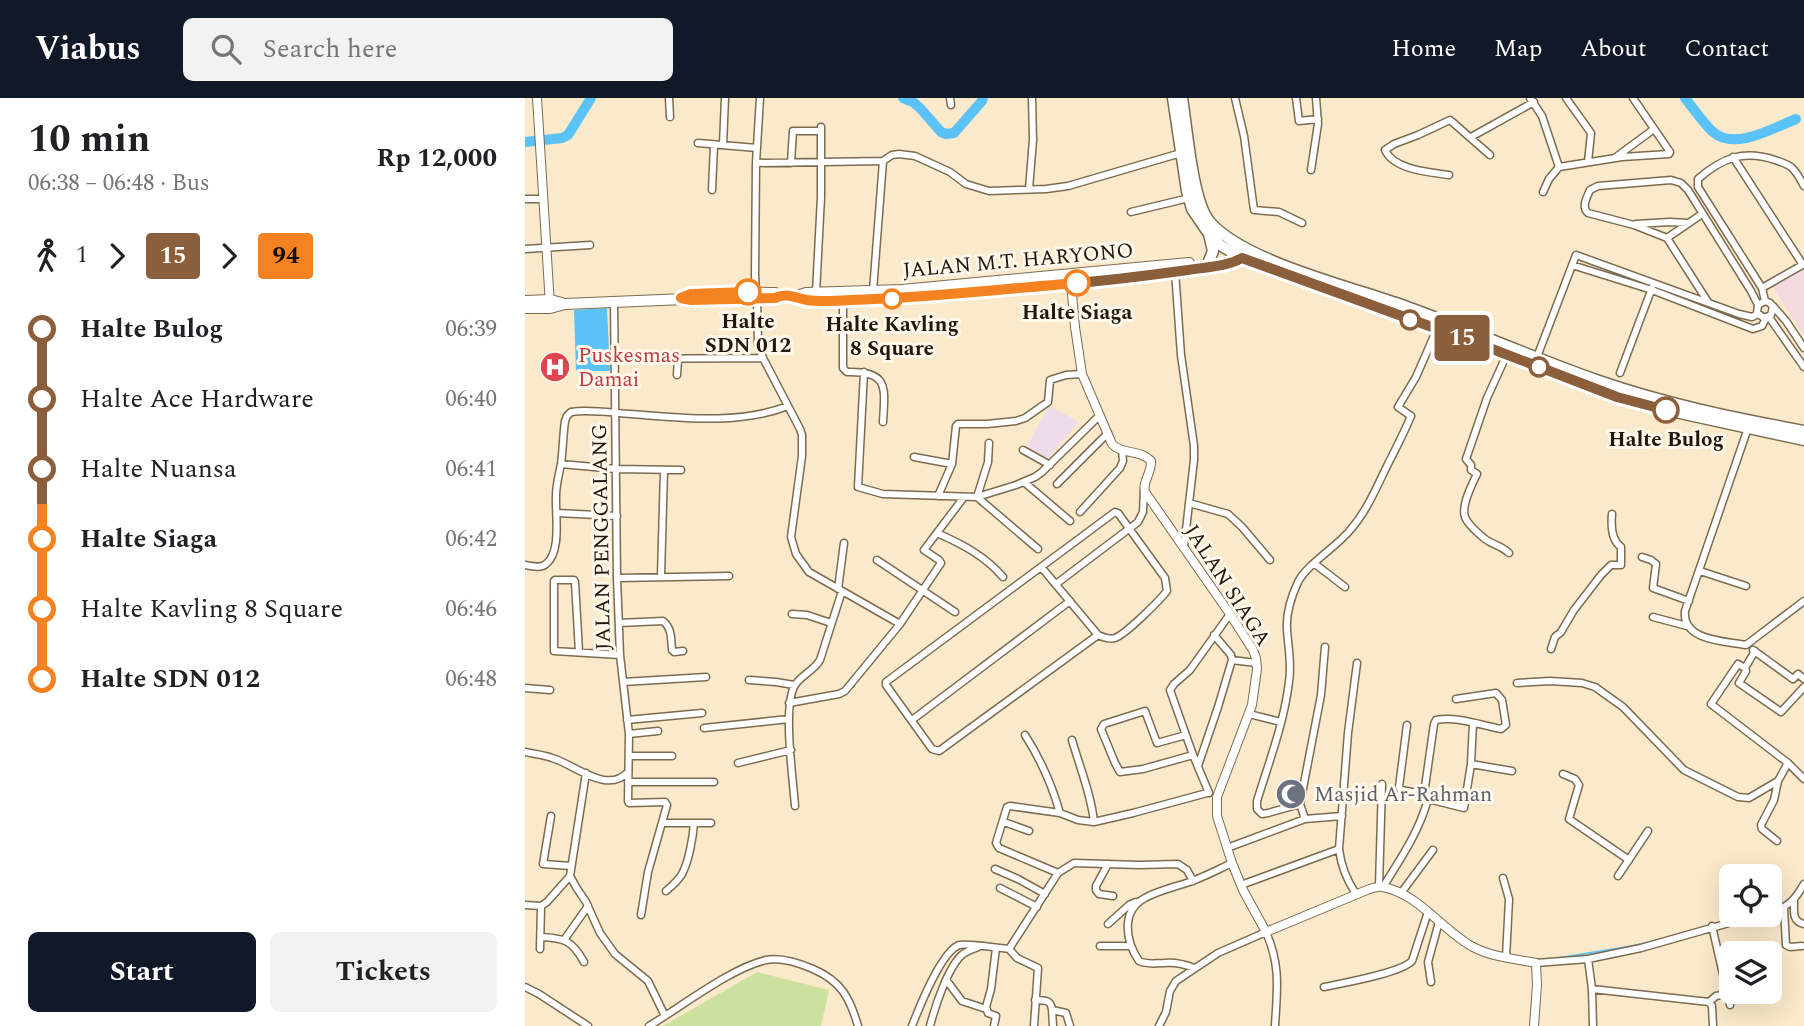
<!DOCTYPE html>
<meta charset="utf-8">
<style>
:root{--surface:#fff;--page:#f2f2f2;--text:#202124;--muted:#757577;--accent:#111827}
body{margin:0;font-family:Spectral,serif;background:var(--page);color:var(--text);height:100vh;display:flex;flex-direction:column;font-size:26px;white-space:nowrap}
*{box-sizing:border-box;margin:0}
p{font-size:23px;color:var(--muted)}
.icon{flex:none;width:38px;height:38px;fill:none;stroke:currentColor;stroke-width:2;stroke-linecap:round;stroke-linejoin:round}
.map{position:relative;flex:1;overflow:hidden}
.details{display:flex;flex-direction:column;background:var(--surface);width:525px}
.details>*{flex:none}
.badge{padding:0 14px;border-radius:5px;font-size:24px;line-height:46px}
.fabs{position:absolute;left:1194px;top:766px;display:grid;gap:14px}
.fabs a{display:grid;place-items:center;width:63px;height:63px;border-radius:10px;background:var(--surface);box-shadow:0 7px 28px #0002;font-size:35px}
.map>.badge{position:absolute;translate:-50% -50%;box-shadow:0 0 0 4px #fff}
.legs{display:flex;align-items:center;gap:10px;height:77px;padding:0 28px;font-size:23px}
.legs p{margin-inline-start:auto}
.head{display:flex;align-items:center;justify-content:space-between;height:119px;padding:0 28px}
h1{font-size:38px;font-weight:700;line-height:52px}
.button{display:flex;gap:14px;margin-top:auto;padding:14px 28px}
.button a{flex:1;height:80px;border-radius:10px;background:var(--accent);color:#fff;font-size:28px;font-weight:700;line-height:80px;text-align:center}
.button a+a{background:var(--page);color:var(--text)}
ul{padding:0 28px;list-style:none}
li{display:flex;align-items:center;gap:24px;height:70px;font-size:26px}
li i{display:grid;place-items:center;width:10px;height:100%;margin:0 9px;background:currentColor}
li i::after{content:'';width:18px;height:18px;margin:-9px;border:5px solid;border-radius:50%;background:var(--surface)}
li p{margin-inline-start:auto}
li:first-child i{background:linear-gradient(#0000 50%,currentColor 0)}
li:last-child i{background:linear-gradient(currentColor 50%,#0000 0)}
header{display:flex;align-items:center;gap:42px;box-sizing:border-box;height:98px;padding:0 35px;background:var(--accent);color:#fff}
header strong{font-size:33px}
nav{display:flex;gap:38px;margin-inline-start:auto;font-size:24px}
.search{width:490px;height:63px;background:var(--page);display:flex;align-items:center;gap:18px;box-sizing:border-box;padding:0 24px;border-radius:10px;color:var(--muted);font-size:26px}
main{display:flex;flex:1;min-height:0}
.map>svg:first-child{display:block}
</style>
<header>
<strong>Viabus</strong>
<div class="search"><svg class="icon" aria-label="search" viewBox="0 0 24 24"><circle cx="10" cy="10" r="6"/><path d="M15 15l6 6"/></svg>Search here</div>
<nav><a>Home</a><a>Map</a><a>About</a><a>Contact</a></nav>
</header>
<main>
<section class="details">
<div class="head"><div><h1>10 min</h1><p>06:38 – 06:48 · Bus</p></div><b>Rp 12,000</b></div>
<div class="legs"><svg class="icon" aria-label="walk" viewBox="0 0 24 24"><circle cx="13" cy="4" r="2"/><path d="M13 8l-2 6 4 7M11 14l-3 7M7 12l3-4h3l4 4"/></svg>1<svg class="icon" aria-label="forward" viewBox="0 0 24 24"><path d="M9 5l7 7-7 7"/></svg><b class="badge" style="background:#8b5e3c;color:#fff">15</b><svg class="icon" aria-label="forward" viewBox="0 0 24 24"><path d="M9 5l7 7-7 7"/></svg><b class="badge" style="background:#f58220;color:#111">94</b></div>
<ul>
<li><i style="color:#8b5e3c"></i><b>Halte Bulog</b><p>06:39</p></li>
<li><i style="color:#8b5e3c"></i><span>Halte Ace Hardware</span><p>06:40</p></li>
<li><i style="color:#8b5e3c"></i><span>Halte Nuansa</span><p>06:41</p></li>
<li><i style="color:#f58220"></i><b>Halte Siaga</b><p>06:42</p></li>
<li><i style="color:#f58220"></i><span>Halte Kavling 8 Square</span><p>06:46</p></li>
<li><i style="color:#f58220"></i><b>Halte SDN 012</b><p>06:48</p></li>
</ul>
<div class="button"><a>Start</a><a>Tickets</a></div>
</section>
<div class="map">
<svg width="1279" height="928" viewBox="0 0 1279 928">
<rect width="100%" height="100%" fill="#fae9ca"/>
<path fill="#f4dadf" d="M1279,167V238L1247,188Z"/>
<path fill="#eedbeb" d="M524,308L554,324L523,360L500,352Z"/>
<path fill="#cce19d" d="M232,874L304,892L296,928H138Z"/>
<path fill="#5ac2f6" d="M82,210L85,273H51L49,212Z"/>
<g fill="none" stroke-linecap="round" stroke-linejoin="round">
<path stroke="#5ac2f6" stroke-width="2" d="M1034,860L1108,848L1141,840"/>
<path stroke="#5ac2f6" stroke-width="10" d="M378,0L388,4L395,10L416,34L421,36L429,35L457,3L458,0
M1160,0C1169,11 1178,25 1188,34C1210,53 1248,30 1271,21
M0,44L37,40L43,37L66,0"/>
<g stroke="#7b6c51" stroke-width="9">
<path id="minor" d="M144,0L145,19
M425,0L426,7
M710,0L719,38L729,112L754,114L777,125
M771,0L774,23L793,21
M1005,0L1017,18L1034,69L1024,81L1018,94
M1041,0L1066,35L1063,64
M946,39L1009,4
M173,45L232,50
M198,47L200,0
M1091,59L1129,31
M1208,59L1278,167
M358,63L367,57L374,56L390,58L425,74L441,86L464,93L521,91L543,88L656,55
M231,65L358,63
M266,65L268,33H296V29
M1034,69L1097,59L1144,56L1145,54L1108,0
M786,72L793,26L791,0
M924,77C904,74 869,72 860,52L869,46L893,37L925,22L965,57
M504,91L508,42L507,0
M187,92L189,47
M0,101H18
M606,114L664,100
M1177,116L1142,140L1183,204
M1111,126L1145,124L1163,125
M1142,140L1109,127L1063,115C1056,109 1062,99 1065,92L1073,88L1146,82L1156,85L1163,92L1226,193L1233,207L1232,215L1239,220L1246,217L1248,209L1245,205L1240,203L1233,207
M0,151L65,147
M1047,167L1127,192L1228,231L1237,228L1241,220
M650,173L656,257L669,348V362L659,449
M1237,190L1279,166
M348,193L358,63
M231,195L230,177L231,65L235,0
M291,195L296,99V33
M232,200L233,247L238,260L275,331L277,337V358L266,439L271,456L284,474L375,526L320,593L314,596L264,605
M318,203V270L322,274C364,273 360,289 358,324
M1240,203L1237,190L1173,89V81C1198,59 1219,52 1250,62C1256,64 1262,66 1266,69C1272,74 1275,81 1279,88
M89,204L92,480L95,557L104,636L103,703L104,705L140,704L142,707L123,774L116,817
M1248,208L1261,223L1279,250
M1244,219L1279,269
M982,256L962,300L941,361L946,367V372L952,376C947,386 936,408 940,419C943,427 954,436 960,441C968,447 975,447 984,455
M1012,259L1051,157L1214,216L1227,219L1233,216
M89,261L238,260
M339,274L333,389L358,396L452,399L491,387L510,379L517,374L575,317
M1095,275L1127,190
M152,277L153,261
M1223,330L1160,513C1157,543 1200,543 1221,547L1279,503
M464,345L463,364L452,399L513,451
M498,352L525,367
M389,359L427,366
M36,366L91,371L156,372
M499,384L545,423
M532,386L583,335
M413,398L427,366L431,328L433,326H462L491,323L500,320L523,304L525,282L541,277L557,276
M664,405L703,416L717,429L745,462
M555,414L595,370L598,363L597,352
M32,415L92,418
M412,435C437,446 460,458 478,479
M1117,459L1126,462L1131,466L1128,490L1164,503
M352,462L430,514
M790,466L820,489
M0,467C7,468 15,471 21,466C37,454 30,415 31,398C31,387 34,376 36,366C38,351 38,337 40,323L42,318L46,314C65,311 87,315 106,316C158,320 214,327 263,308
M517,470L573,537C578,539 584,542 590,540C601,536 633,504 642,493L640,480L593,415L590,414L361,584V587L407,651L414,653L573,537
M1175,473L1221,488
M136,478L139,372
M92,480L204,478
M531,486L613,424L618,414L619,391
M313,491L319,445
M267,516L282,517L306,525
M1128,519L1162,528
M94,525L138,523C147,530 146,541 147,552L149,554L158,553
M375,526L416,465L414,462L399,452L439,399
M1026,551L1030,539L1036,534L1049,512L1076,477L1086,467H1096V449C1086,442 1086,427 1087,416
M1228,552L1268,581L1273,576L1279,581
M1230,553L1220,570L1213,566L1186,606L1263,665L1279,681
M54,554L50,484L49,482H30L29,483V553L95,557
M707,562L731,565
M1220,570L1221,573L1214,585L1256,614L1279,589
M224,582L251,584L269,587
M98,584L181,579
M992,585L1025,583L1057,585L1070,589L1098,609L1159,672L1213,699L1224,700L1253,683L1263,665
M0,590L25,592
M724,616L756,624
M102,622L177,615
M387,622L545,503
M882,627L874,689L876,692L899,696
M179,630L264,621
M104,636L133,633
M500,637C516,662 527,687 535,715
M661,637L632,645L620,613L579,626L576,631L590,665L595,674L618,671L668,657
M547,642C555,670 566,696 569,724
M0,654C9,656 19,657 27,660C49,666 82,697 103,674
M104,658H147
M213,665L266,652
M946,666L987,673
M673,668L693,609L707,562L706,557L689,537
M61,675L45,778L51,789L61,804L75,835L90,856L123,883L140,918
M1038,676L1050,681L1054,687L1044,721L1104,762
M103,684H189
M684,695L668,657L645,592L649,586L665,572L705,516
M903,701L939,710L946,666L948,625
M775,706L743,715L737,716L732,711V703C744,664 759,625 764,584C767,566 763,549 762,531C761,516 767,497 773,484C783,465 812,449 826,431C842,413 852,388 863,366C871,350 879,335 886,318L873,309L891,279L912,231
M270,708C268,681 258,611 269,589C274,578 289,573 295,562L317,493
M26,718L18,766L46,768
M780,721L775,706L796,597L800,549
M479,724L504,733
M137,725H186
M1252,743L1237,731L1236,727L1249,702L1253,683
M702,750L780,721L817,718
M583,766L571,788V792L574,796L588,798
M470,771L493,781L520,796
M1093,778L1123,733
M978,780L984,801L981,860
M668,783L662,772L653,766L615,767L549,765L533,775L474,750L471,745L482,709L485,708L535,715L553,722L569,724L608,715L682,695
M716,787L814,751
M854,788L857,686
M858,789C876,760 894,734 903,701L899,696L909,626L911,622C932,618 955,627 976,631L981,627L977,602L971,595L931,601
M475,790L512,809
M141,793C147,788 153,783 157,776C164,763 168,739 169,725
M876,795L908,752
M831,796C821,781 816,768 814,751L823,635L832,565
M1269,803C1269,813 1267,824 1279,826
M0,807L16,808L22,804L45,778
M1259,810L1261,847L1265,849L1277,848
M1244,814C1263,810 1270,802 1279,786
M583,826L604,807L611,804
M1187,828L1205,907
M16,839C39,840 47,842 59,864
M39,842L63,808
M575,848H606
M15,851L16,808
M1063,861L1067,891L1068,928
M1011,865L1063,861L1116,850L1232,817
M669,870C659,866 650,864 639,865C629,865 623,867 614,863C601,844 595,813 620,800C634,792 651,789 667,783C681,778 694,771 707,765
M422,883L437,903L458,910L461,909L466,891L471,850
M906,884L903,864L914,824
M0,889L14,896L63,928
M799,889C818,885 876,875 887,863L903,814
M1067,891L1184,904
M510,902C520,903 526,901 527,912L541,915L545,928
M1184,904L1187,908L1188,928
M1184,904L1191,898L1202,896
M461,909L463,915L471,918L469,928
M527,912L528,928
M124,928C156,909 206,870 241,862C257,859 274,865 288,871C316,883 325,900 333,928
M387,928C394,910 416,854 434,847C441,845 475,850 484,851
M405,928C410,909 423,868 438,856C442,853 448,851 453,849
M509,928L513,870L492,860L484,851L533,775
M634,928L641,914L645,893L651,883L693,855L741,834C756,868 752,892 750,928"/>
</g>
<g stroke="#7b6c51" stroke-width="10">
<path id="tertiary" d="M12,0L25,207
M546,185L550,229L557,276L587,346C597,357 615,351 626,363C627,374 617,384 620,394L705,516L728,552L731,560L732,571L727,607L692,699V718L707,765L718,792L741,834L842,792C848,790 853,788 858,789C894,796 917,832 948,849C967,859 990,861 1011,865L1012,887L1009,928"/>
</g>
<g stroke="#7b6c51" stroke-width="12">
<path id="primary" d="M271,198L281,195L377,192L664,165
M157,200C183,190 222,195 250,195L256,197L271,198L282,202L315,203L388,200L588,182L704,166L717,160L719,156
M0,203L25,202L37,205
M0,210H25L40,206L160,201"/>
</g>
<g stroke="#7b6c51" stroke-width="13">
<path id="trunk" d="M648,0L662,93L667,111L684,136L695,147L717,160L962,249L1092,299L1146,313L1279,342
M657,0C662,30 667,101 684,123C716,162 822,188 871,205C939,229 1005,259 1074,283C1140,306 1210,320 1279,333
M684,163L688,153L684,136"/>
</g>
<use href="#minor" stroke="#fff" stroke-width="6"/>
<use href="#tertiary" stroke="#fff" stroke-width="8"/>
<use href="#primary" stroke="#fff" stroke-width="10"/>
<use href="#trunk" stroke="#fff" stroke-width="10"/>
</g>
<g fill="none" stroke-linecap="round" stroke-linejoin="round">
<g stroke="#fff" stroke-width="16">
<path id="line-1" d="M552,185C589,182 626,177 663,172C681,169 701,169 717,160L962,249L1092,299L1141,312"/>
</g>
<g stroke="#fff" stroke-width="16">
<path id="line-2" d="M223,194L166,196L156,200L166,202L250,200C262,194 270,200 282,202C295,204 311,203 325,202C401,200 477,191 552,185"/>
</g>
<use href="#line-1" stroke="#8b5e3c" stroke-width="10"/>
<use href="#line-2" stroke="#f58220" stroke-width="10"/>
</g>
<defs>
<g id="hospital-disc" transform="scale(1.575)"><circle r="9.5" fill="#e0444e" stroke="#fff8eb"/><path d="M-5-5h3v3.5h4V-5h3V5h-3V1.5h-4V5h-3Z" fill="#fff"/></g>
<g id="mosque-disc" transform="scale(1.575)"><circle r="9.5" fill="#6b7280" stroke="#fff8eb"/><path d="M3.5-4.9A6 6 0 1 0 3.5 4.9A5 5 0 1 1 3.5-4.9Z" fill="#fff"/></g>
</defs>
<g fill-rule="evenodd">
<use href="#hospital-disc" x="30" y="269"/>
<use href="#mosque-disc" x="766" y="696"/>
</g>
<g fill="#fff" stroke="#f58220" stroke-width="3.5">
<circle cx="552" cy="185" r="12"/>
<circle cx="223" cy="194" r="12"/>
<circle cx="367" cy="201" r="9"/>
</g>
<g fill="#fff" stroke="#8b5e3c" stroke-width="3.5">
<circle cx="885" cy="222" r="9"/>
<circle cx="1014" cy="269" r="9"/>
<circle cx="1141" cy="312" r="12"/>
</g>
<g text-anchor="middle" stroke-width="6" stroke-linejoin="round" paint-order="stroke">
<g font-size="21" fill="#1f190d" stroke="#fff8eb">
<text transform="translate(493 162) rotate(-5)" y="7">JALAN M.T. HARYONO</text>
<text transform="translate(76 439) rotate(-91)" y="7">JALAN PENGGALANG</text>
<text transform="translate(703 487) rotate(57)" y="7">JALAN SIAGA</text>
</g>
<g font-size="21" font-weight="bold" fill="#1f190d" stroke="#fff8eb">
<text x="552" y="221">Halte Siaga</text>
<text x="223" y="230">Halte<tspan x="223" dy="24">SDN 012</tspan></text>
<text x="367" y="233">Halte Kavling<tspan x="367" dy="24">8 Square</tspan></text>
<text x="1141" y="348">Halte Bulog</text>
</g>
<g font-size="21" fill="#be3a42" stroke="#fff8eb" text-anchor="start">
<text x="53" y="264">Puskesmas<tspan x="53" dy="24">Damai</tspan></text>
</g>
<g font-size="21" fill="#5b616d" stroke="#fff8eb" text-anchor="start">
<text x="789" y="703">Masjid Ar-Rahman</text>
</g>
</g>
</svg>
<div class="fabs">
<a><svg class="icon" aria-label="locate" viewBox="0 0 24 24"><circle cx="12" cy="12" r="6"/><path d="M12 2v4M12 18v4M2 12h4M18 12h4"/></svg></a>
<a><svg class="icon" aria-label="layers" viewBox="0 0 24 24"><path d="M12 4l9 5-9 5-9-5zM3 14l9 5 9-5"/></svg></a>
</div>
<b class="badge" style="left:937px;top:240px;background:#8b5e3c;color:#fff">15</b>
</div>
</main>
